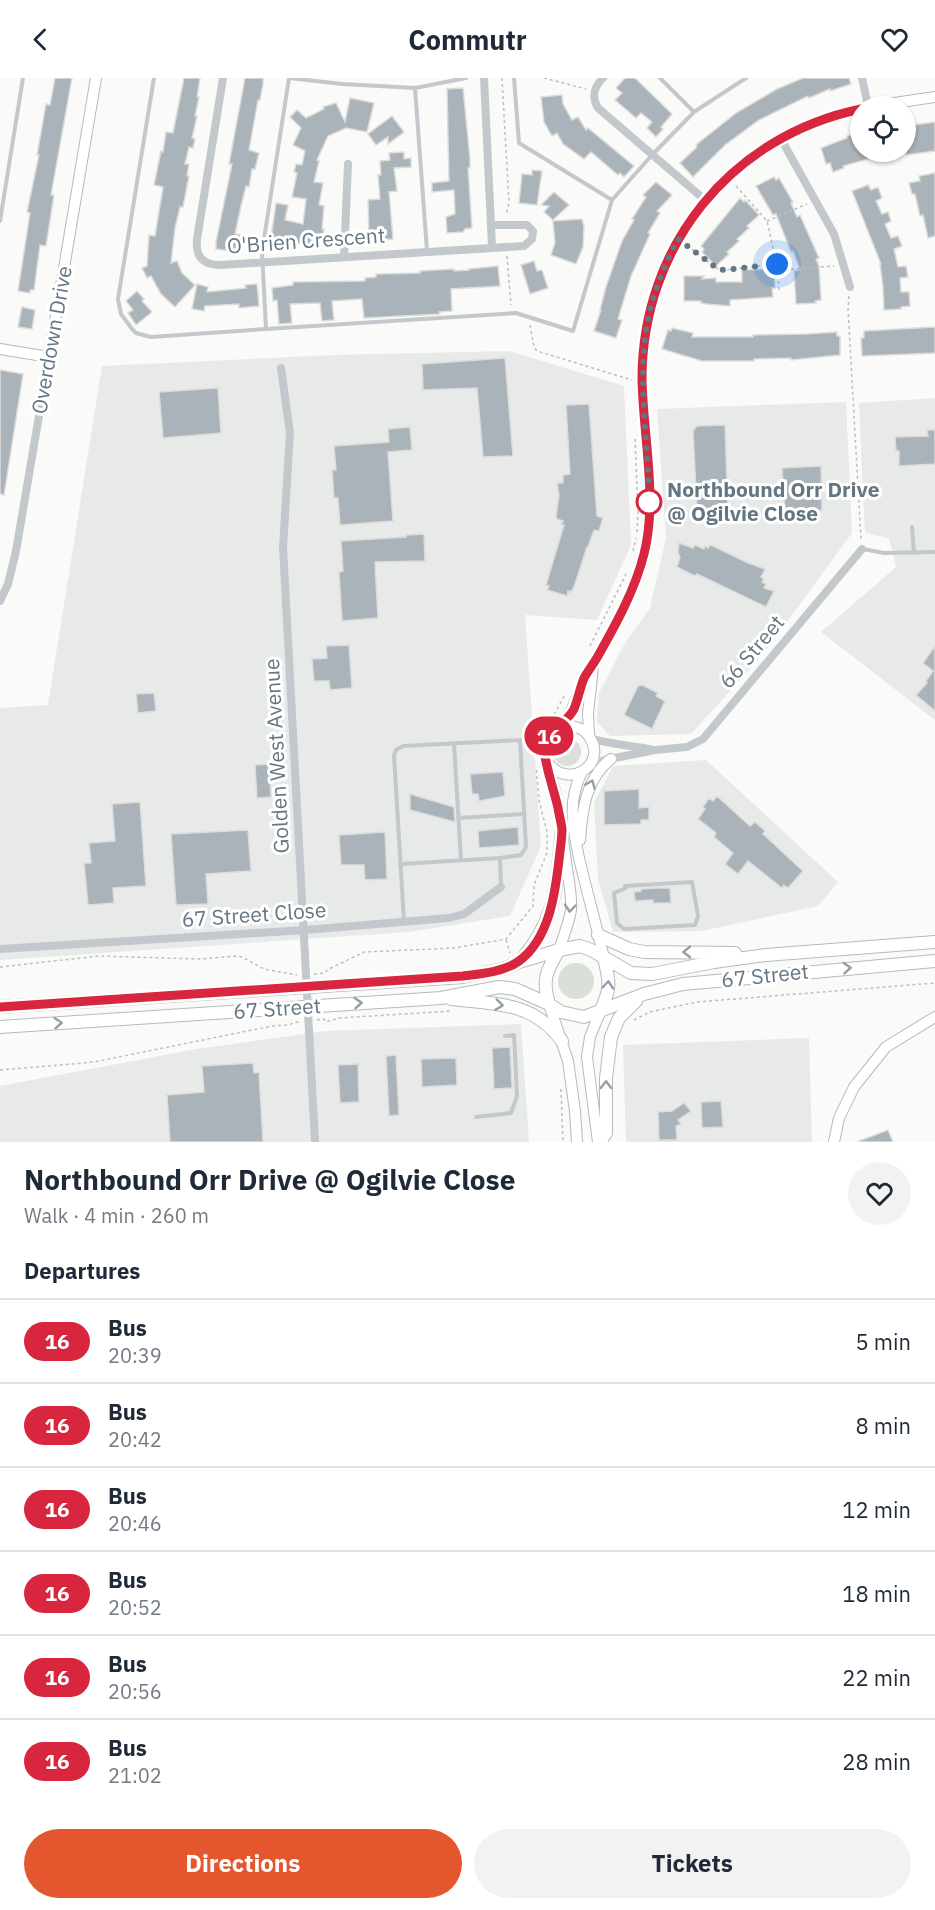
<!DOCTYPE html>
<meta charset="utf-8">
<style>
:root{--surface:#fff;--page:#f2f2f3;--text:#1f2937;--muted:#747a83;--line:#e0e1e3;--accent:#e4572e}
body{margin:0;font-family:"IBM Plex Sans",sans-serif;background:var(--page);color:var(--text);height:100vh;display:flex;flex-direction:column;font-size:22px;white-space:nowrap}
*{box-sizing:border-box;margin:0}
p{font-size:20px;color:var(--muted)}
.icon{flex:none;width:33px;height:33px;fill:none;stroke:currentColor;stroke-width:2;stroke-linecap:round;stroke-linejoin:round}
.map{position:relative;height:1064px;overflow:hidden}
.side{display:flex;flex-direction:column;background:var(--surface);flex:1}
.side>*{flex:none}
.badge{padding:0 12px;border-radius:20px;font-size:21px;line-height:39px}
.controls{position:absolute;left:850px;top:18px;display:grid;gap:12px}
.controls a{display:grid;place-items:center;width:66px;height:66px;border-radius:50%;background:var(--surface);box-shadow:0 2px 4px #0004;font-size:30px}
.you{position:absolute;width:30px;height:30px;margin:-15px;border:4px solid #fff;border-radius:50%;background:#1a73e8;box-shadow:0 0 0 9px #1a73e833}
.map>.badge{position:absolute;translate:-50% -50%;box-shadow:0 0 0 3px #fff}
h2{padding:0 24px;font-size:22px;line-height:54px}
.round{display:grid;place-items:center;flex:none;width:63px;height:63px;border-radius:32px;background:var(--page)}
.overview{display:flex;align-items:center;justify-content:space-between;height:102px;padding:0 24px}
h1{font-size:28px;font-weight:800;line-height:45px}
.cta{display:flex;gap:12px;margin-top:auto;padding:12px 24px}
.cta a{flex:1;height:69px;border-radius:36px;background:var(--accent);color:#fff;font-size:24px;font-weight:800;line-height:69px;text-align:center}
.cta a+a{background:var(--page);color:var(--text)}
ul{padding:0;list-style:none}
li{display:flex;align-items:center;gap:18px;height:84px;padding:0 24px;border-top:2px solid var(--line)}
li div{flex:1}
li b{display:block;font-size:22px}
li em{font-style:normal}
li .badge{min-width:66px;font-weight:700;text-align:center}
header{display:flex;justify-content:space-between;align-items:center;height:78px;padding:0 24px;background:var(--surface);font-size:27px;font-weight:800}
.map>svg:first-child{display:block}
</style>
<header><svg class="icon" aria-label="back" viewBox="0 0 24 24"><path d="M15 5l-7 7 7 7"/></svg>Commutr<svg class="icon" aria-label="heart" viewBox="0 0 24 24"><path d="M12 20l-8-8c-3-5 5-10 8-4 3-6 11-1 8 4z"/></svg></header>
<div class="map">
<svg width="935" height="1064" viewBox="0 0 935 1064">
<rect width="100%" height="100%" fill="#fafaf8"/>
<path fill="#e8e9e9" d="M509,273L624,308L631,467L597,542L525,537L541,768L510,838L409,854L0,882V630L48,627L102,288L333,277Z
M935,320V642L821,554L896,489L889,460L865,455L859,325Z
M846,324L852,455L833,481L761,579L691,656L610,658L597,644L599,615L625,565L650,530L666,460L657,331Z
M706,682L838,804L818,828L702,853L613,854L598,801L594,725L613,688Z
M521,946L529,1064H0V1008L197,971L325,953Z
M809,960L812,1064H626L623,967Z"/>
<path fill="#dadfd7" d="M553 674a14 14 0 1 1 28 0a14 14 0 1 1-28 0Z
M558 903a18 18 0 1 1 36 0a18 18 0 1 1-36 0Z"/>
<path fill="#aab3b9" stroke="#dcdcda" stroke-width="1.5" d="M55,0H72L51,117H54L46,168L40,167L34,212H30V215L18,213L30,135L27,134L39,77H37L46,26L50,27Z
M184,0H200L197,19H199L195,38H197L192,60L195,61L193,70L189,69L185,86H189L187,98H189L183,129H180L175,150L171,185L177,183L182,195L195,207L175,229L161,216L151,198L147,200L142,190L147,188L149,157L155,158L163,109L154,107L161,73L163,74L166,54L173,55Z
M245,0H263V6L260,22H258L249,72L259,75L255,91H252L249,109L246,108L241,128L235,156L241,157L238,174L216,171V164L232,86H229Z
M625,0H635L672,36L661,49L663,51L656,59L647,50L652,44L641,35L636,40L615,22L622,15L616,10Z
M803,0H849L851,6L830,13V11L809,20L808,18L759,42L725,67L693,99L680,85L697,69L696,67L736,35L777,11Z
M463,10L470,81V90H468L472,150L465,151L463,154L447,155L446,139L455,136L454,112L432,114V105L449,103L447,11Z
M562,17L563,26L572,42L578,39L586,52L588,50L634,88L624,99L620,95L618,97L591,74L584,81L563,66L557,55L552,58L544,44L541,19Z
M350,20L374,25L367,54L346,50L328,58L317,82L319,83L314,104L323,105L319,127L324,128L322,151H324L321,165L312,163L311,168L285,162L284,170L270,167L276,125L288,127L285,142L303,146L306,121L292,119L297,95L294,94L296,86L302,87L305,73L293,67L301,50L290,39L297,32L306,40L324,31L323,29L336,25L345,44Z
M392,38L404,54L388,66V59L376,67L368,56Z
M935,44V73L906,77V48Z
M861,54V74H888V80L868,81L843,88L844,90L833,94L830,85L826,86L821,70L847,60V58Z
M404,74V81L411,80V89L394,90L397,113L389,114L393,161L376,162L375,156H369L368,122L380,121L378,97H381L380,83L390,82L389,75Z
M532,92L542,93L537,127L519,125L522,96L532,97Z
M935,95V158L928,160L923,137L920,138L915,116H912L909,105L920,103L919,98Z
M774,99L776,102L779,100L793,124L791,125L797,139L800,137L819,180L816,181L819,188L821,222L815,223L816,225L796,226L794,193L800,192L793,173L791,174L776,136L773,137L756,108Z
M656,104L672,117L657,133L660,135L648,155L650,156L631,198L618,241L622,242L616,260L594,253L601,232H600L606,209L622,163L634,142L632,141L646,119L643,117Z
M868,107L871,112L878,109L882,120L876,123L882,136L888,134L891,143L885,146L891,160L898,158L902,168L894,171L898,189L906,188L908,199L900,200L901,214H909L910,228L901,229V231L884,232L883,209L880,186H881L852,113Z
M554,114L569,127L553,142L544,134L549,128L541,127Z
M740,120L744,124L745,122L759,137L747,148L749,150L737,161L739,163L727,174L729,176L716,188L702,174L704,171L701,168Z
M582,141L584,149L583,169L576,186L551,177L555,165L553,143Z
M534,183L537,193L542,192L548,210L530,216L521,187Z
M498,188L500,208L451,211L452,233L439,234L440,236L364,240L362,221L332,223L334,242L322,243L320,225L290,226L292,245L279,246L277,222L273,223L272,210L293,207V204L365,203V200L376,199V196L420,195V193L454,191V193L469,192V191Z
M774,191L775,210H772L773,219L730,222V228L706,226L701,225V223H684V198H704L702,201L716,200V204H742V192Z
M197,206L208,209L207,214L246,210L245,207L257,206L259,228L239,230V226L205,228L204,233L192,231Z
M137,213L144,221L142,223L152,234L136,247L128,235L133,232L126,223Z
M22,229L35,232L32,251L18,249Z
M935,249V275L862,278L861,260H864V253Z
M672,250L693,255L692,259H753V257L807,256L837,254V258H840V277L791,282V280L754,281V283H702L662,271L668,252L671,253Z
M505,280L513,378L483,379L477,310L423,312L422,286Z
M0,292L23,296L4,417L0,416Z
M218,310L221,355L163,360L159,314Z
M589,326L597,438L603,440L599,453L594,452L588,469H587L574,509L571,514L568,513L567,518L547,512L549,508L546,507L564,447L561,446L563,443L557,441L556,438L559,417L557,405H563V397L570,396L566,327Z
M725,347L728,434L702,435L697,432L693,353L697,348Z
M410,349L412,372L388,374L393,443L340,447L338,420H334L332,392H336L334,368L389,364L388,351Z
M927,352H935V386L899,388V373H896L895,359L928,358Z
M821,388L822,432L785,435L782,390Z
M424,456L425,483L375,484L378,540L342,543L339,494L343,493L341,463L406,459V457Z
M679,465L693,470L695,467L704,471L705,468L708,470L710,467L715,469L746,484L765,491L761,499L764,501L762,504L766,506L764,510L774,513L766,529L697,496L695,498L677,489L680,479L678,475Z
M349,567L352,610L330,612L329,603H314L312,581L327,580L326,568Z
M935,568V633L916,617L927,605L926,603L933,593L923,585Z
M642,607L658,615L656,618L665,623L652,651L624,637L638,608Z
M154,615L156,633L138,635L136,616Z
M269,686L271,719L257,720L255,687Z
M503,694L505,718L479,723L478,716H472L470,696Z
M639,711V730L649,729V742H641V746L604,747V713Z
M410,716L454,729L455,744L410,732Z
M717,718L750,748L755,744L765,753L763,756L803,793L788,810L784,807L782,810L748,783L738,796L725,786L733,775L714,759L716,755L698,741L705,731L703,729L709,720L713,723Z
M140,724L146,808L113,810L114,825L88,827L84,785H91L89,765L115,763L112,726Z
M518,749L519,767L479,770L478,753Z
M248,752L251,793L206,796L208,826L176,827L171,756Z
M385,754L387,801L365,802L364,787H341L339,757Z
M657,810H670L671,825H653V822L635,823L634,814L641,813V811Z
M510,969L512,1010L494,1011L492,970Z
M396,977L399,1037L389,1038L386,978Z
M456,980L457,1007L422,1009L421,981Z
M253,985L254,995L259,994L263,1064H170L167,1017L204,1014L202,988Z
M358,986L359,1024L340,1025L338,987Z
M721,1023L723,1049L702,1050L701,1024Z
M684,1025L691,1033L678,1042L681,1046L676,1048L677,1062H659L658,1034L672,1033Z
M888,1052L893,1064H859V1063Z"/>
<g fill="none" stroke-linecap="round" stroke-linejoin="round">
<g stroke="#b3babf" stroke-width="12">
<path id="secondary" d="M874,28L935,19
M0,271L49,279L96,0
M559,650C575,632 574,624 583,603C586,594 593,587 597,579C619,542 643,498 648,454C654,400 641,345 643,291C647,163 735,57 861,31
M589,657L588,635L593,589
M548,685C569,712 607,687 590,660C578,640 549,647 545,669C542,682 552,700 555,713C560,739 564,765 567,791C569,804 572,818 571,832C569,845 563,859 559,872
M582,694C567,723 573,750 579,780C587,814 596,846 604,880
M580,762C582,732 586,700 611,681
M549,926L568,983L575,1033L577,1064
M598,1064L587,979L590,959L600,934
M834,1064L839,1040L854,1009L886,969L935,939"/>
</g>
<g stroke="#b5babe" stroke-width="14">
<path id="primary" d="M598,857L629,871L644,874L735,875
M520,883C558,840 556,806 562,751
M451,921C496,926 534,924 562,963
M549,926C542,902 546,893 559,872
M0,929L463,899L503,891L519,884L559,872L580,868L591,872L631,895L652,896L714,884L766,877L935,864
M600,934C611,911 610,904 604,880
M0,949L441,920L499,909L515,911L549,926L561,934L584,939L644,916L683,906L935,883
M600,1064L606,1055V1000L611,959L619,940L636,923"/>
</g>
<path stroke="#bbbfc2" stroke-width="1.5" stroke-dasharray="3 3" stroke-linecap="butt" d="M502,0L509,125L506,137
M544,0L586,11
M736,108L767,143L778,192L779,214
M767,143L807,126
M687,168L718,191L725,192L776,186
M507,178L511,227
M779,192L834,188
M849,218L848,231L861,461
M530,247L534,269L537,273L632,302
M635,361L638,432L637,455
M633,473L636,460
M590,568L627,494
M535,657L536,651L551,642L566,615
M506,862L510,875
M0,889L99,878L199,881L235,878L242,879L264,891L297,897
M314,896L325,895L327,892L364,874L454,870L506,861L533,828L534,807L547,775V754L539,722L536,689
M317,942L324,941L326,944L339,940L451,933
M634,942L650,934L697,924L935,905
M0,992L94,984L272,948L288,947L300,943
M561,1011L563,1064"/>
<path stroke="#c3c8cc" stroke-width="4" d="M154,0L118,221L121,236L132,251L136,255L151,259L266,251
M289,0L262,174L266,251L516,235L573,253L612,122L519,65L514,0
M289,0L342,6L415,10L466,0
M660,0L694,34
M415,10L427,173
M612,122L652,77L694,34L746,0
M0,143L23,0
M912,449L914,475
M863,471L884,475L935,474
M454,666L461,782
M458,740L524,736
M500,780L501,809
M400,786L500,780L521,777L526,769L520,662
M625,808L692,804L698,838L695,847L624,851L617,845L614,815L626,810
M404,844L394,677L396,672L403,668L520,662L545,665
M476,1039L511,1035L517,1018L514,957L505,958"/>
<path stroke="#c3c8cc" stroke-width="8" d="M223,0L197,161C195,179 203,187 221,187L524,168L532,161L533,153L527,147H491
M484,0L492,169
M603,0C594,9 591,18 598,30L705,122
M862,0L868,28
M781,61L834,156L850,209
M344,179L348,86
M281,290L290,355L283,469L315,1064
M0,523L8,506L16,473L49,279
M590,660C611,667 632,667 653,672
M588,689L605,682L655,672L687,669L703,661L862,471
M0,871L305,852L449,840L464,836L501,809"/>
<use href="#secondary" stroke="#fff" stroke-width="10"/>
<use href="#primary" stroke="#fff" stroke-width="12"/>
</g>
<defs><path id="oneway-chevron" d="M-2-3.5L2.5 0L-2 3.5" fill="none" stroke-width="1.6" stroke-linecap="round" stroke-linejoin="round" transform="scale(1.5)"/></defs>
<g stroke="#939fa8">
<use href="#oneway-chevron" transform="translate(591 706) rotate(-67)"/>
<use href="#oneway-chevron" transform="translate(570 830) rotate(95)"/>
<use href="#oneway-chevron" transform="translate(687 874) rotate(179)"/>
<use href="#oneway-chevron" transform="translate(847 890) rotate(-4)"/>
<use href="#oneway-chevron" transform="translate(608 907) rotate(-85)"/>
<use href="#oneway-chevron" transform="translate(358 925) rotate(-4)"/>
<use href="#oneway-chevron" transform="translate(499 927) rotate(7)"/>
<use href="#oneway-chevron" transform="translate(58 945) rotate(-4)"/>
<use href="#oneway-chevron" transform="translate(606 1007) rotate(-89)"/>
</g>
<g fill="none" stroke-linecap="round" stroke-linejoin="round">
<g stroke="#fff" stroke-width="14">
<path id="line" d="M0,929L463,898C480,896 504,894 519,883C549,861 555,817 559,782C560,772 562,761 562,751C561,744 559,736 558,730C555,715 542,679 545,668C548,652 567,645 574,631C578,621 580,610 584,600C588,593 594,585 598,578C616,546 635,512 644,476C658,421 643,358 642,301C642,168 731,58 861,31"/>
</g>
<use href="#line" stroke="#d7263d" stroke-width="9"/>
<path stroke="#657683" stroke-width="6" stroke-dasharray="0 10.8" d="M649,424C649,369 637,305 647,247C652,217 664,188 678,161L718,191L725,192L777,186"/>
</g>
<circle fill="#fff" stroke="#d7263d" stroke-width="3" cx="649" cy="424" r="12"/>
<g text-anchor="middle" stroke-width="6" stroke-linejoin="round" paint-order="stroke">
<g font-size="21" fill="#657683" stroke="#fff">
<text transform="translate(306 163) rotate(-4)" y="7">O'Brien Crescent</text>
<text transform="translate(52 262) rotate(-80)" y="7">Overdown Drive</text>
<text transform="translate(752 574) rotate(-50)" y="7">66 Street</text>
<text transform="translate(277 678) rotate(-93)" y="7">Golden West Avenue</text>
<text transform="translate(254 837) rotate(-4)" y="7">67 Street Close</text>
<text transform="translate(765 898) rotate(-6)" y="7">67 Street</text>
<text transform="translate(277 931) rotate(-4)" y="7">67 Street</text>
</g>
<g font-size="21" font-weight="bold" fill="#657683" stroke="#fff" text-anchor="start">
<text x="667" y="419">Northbound Orr Drive<tspan x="667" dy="24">@ Ogilvie Close</tspan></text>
</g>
</g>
</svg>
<div class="controls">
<a><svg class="icon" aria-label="locate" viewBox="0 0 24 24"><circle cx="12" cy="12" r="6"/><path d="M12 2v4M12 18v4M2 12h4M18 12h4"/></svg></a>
</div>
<div class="you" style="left:777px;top:186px"></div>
<b class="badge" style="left:549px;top:658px;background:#d7263d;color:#fff">16</b>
</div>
<section class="side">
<div class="overview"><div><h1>Northbound Orr Drive @ Ogilvie Close</h1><p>Walk · 4 min · 260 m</p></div><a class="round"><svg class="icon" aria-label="heart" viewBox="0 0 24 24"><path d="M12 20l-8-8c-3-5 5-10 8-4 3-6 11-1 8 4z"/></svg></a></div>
<h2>Departures</h2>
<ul>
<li><span class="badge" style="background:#d7263d;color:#fff">16</span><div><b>Bus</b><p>20:39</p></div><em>5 min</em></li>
<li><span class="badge" style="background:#d7263d;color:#fff">16</span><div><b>Bus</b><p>20:42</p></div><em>8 min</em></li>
<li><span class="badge" style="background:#d7263d;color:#fff">16</span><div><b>Bus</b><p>20:46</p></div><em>12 min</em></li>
<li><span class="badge" style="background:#d7263d;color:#fff">16</span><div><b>Bus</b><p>20:52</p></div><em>18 min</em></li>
<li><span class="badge" style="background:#d7263d;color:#fff">16</span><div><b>Bus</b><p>20:56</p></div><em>22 min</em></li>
<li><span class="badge" style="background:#d7263d;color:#fff">16</span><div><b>Bus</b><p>21:02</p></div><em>28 min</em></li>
</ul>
<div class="cta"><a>Directions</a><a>Tickets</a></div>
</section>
